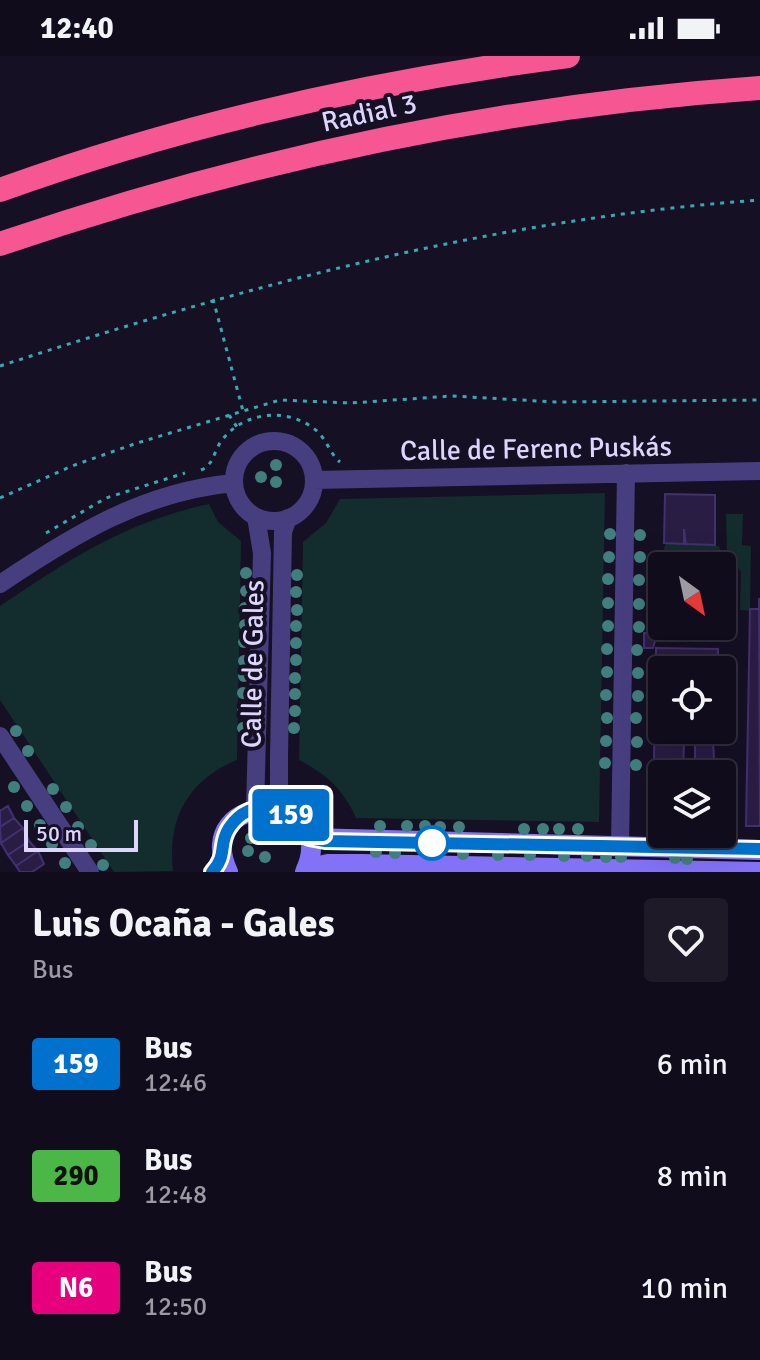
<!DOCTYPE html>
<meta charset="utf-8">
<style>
:root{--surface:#100c1b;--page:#1e1a28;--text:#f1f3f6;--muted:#9c9ba3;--line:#302c3a}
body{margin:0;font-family:Signika,sans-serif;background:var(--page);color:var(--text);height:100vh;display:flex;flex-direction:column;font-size:30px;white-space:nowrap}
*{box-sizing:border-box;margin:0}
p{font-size:26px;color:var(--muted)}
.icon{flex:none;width:44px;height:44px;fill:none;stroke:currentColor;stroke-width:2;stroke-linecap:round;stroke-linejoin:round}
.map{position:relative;height:816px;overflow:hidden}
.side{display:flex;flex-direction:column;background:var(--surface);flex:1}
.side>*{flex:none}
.badge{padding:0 16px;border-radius:6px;font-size:28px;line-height:52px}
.needle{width:52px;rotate:147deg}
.fabs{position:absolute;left:648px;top:496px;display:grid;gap:16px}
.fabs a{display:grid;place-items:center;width:88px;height:88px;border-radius:8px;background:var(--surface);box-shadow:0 8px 32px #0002,0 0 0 2px var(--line);font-size:40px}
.scale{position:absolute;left:24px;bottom:20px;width:114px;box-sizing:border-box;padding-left:8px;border:4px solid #ded5fd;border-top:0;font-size:22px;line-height:28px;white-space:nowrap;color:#ded5fd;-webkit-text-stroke:6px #151024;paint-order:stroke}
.map>.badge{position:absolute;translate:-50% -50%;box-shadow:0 0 0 4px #fff}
.round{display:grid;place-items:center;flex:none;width:84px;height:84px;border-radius:8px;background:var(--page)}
.summary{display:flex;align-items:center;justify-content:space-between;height:136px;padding:0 32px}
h1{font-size:38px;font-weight:700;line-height:60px}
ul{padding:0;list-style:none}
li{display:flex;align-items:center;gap:24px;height:112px;padding:0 32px}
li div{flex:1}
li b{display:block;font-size:30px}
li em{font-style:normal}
li .badge{min-width:88px;font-weight:700;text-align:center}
.status{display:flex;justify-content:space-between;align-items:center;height:56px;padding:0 40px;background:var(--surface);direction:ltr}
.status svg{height:22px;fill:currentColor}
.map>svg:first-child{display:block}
</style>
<div class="status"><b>12:40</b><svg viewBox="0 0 49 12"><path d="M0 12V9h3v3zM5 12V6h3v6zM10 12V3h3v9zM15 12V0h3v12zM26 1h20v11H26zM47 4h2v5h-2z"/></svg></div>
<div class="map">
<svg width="760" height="816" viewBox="0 0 760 816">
<rect width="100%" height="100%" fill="#151024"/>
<path fill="#132c2e" d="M605,437L599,766L356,762C344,734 326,718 299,704L303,486L326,467L340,443Z
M209,448L218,466L241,485L237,704C188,724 167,763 173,815L114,816L0,644V550C70,503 125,466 209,448Z
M726,458H743L742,489L751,490L750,555L740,554L741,516L727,498Z
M666,487L719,490L724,506L733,514L734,523H722V510H664L665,501H661Z
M722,557L730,560V585L676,583L667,576L666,570H722Z"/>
<path fill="#291d44" stroke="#43306f" stroke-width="2" d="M665,438L715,439V489L686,488L684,473V488L664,487Z
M759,542L760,770H746L750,553H759Z
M644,577L657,578L653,592H644Z
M656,592L718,593V614H662V674H717V686H713L715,718H695V686L684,685L683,718H662V757H653Z
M8,750L14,762L0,771V755Z
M14,762L23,772L1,787L0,771Z
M23,772L29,785L8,799L1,787Z
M29,785L38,795L16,810L8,799Z
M38,795L44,808L32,816H20L16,810Z"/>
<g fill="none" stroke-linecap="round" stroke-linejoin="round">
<path stroke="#36aab0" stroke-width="3" stroke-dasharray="4 6" stroke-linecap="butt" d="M213,243L243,355
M0,310C252,228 495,163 760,144
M229,359L239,374
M201,414C214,409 214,394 222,384C245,354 291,351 318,376C327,385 331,399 340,406
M0,442L72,410L137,387L280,344L351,347L452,340L555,346L760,344
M46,477L106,442L185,417"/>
<path stroke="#473e80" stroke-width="18" d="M234 425a40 40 0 1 1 80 0a40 40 0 1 1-80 0Z
M314,424L760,415
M0,528C73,479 144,435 234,427
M0,680L90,816
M255,753L262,497L256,461
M285,755L279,734V701L283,476L288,462
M620,790L626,417"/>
<path stroke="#8372f7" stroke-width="20" d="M309,782L760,794
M306,813L328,808H360L760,816
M228,816C190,733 343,732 305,816"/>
<path stroke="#f65793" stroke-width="24" d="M0,134C182,68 376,25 568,0
M0,188C246,104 500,50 760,32"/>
</g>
<g fill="#417f7e">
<circle cx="276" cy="409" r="6"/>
<circle cx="261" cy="421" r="6"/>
<circle cx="276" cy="426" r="6"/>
<circle cx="610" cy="478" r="6"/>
<circle cx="640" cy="479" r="6"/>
<circle cx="609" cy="501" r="6"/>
<circle cx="640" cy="501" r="6"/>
<circle cx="246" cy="517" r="6"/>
<circle cx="297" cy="519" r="6"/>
<circle cx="608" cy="523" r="6"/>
<circle cx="639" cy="524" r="6"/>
<circle cx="246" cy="535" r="6"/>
<circle cx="296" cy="536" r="6"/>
<circle cx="608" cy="547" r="6"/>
<circle cx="639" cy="548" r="6"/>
<circle cx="245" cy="552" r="6"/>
<circle cx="297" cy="554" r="6"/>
<circle cx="245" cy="569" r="6"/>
<circle cx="296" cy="570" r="6"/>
<circle cx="608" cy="570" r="6"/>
<circle cx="639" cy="571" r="6"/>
<circle cx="244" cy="586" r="6"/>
<circle cx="296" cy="587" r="6"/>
<circle cx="607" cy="593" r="6"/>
<circle cx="637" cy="594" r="6"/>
<circle cx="296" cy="604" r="6"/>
<circle cx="244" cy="605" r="6"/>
<circle cx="607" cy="616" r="6"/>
<circle cx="638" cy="617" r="6"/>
<circle cx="244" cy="620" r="6"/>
<circle cx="295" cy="622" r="6"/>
<circle cx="243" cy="637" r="6"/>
<circle cx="295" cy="638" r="6"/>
<circle cx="606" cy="639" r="6"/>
<circle cx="638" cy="640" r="6"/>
<circle cx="243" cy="654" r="6"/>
<circle cx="295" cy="655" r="6"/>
<circle cx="607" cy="662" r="6"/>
<circle cx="636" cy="662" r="6"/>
<circle cx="243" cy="672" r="6"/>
<circle cx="294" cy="672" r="6"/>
<circle cx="16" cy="675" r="6"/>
<circle cx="606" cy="685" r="6"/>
<circle cx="637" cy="686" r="6"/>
<circle cx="28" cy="695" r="6"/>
<circle cx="605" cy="707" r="6"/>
<circle cx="636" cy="709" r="6"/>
<circle cx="14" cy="731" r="6"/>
<circle cx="53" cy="733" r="6"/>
<circle cx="27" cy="750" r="6"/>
<circle cx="66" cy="751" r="6"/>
<circle cx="40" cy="769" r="6"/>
<circle cx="380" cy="770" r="6"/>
<circle cx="407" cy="770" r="6"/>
<circle cx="425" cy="770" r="6"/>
<circle cx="78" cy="771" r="6"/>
<circle cx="440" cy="771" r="6"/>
<circle cx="459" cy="771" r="6"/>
<circle cx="524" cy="773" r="6"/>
<circle cx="543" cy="773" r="6"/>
<circle cx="559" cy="773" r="6"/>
<circle cx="578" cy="773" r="6"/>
<circle cx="251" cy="782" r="6"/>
<circle cx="270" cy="782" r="6"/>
<circle cx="52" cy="788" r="6"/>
<circle cx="91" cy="789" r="6"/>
<circle cx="248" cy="795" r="6"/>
<circle cx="376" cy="796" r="6"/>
<circle cx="395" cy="797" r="6"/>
<circle cx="429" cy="797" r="6"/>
<circle cx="463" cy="798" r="6"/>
<circle cx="498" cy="799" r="6"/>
<circle cx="530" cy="799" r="6"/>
<circle cx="564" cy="800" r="6"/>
<circle cx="587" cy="800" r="6"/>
<circle cx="265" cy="801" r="6"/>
<circle cx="606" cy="801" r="6"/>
<circle cx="621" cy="801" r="6"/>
<circle cx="675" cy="802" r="6"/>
<circle cx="687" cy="803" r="6"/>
<circle cx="65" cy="807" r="6"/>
<circle cx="103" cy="809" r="6"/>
</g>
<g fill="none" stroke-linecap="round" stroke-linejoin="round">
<g stroke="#fff" stroke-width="18">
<path id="line" d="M212,816C228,799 218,789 229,772C251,738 295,750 309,782L325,785L760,793"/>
</g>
<use href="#line" stroke="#0072ce" stroke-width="12"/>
</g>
<circle fill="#fff" stroke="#0072ce" stroke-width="4" cx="432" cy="787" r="16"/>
<g text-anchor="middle" stroke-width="8" stroke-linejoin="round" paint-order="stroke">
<g font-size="28" fill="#ded5fd" stroke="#151024">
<text transform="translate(369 56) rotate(-12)" y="10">Radial 3</text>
<text transform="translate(536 392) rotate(-1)" y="10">Calle de Ferenc Puskás</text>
<text transform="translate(252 608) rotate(-89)" y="10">Calle de Gales</text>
</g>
</g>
</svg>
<div class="fabs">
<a><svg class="needle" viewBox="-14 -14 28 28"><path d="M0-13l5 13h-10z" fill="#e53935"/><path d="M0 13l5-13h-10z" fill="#9c9ba3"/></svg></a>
<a><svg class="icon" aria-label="locate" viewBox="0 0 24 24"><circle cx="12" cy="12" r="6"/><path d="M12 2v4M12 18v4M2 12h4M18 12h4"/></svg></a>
<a><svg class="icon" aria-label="layers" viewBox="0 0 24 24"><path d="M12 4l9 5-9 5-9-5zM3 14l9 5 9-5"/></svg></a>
</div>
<div class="scale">50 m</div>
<b class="badge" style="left:291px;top:759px;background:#0072ce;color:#fff">159</b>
</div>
<section class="side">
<div class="summary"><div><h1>Luis Ocaña - Gales</h1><p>Bus</p></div><a class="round"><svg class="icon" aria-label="heart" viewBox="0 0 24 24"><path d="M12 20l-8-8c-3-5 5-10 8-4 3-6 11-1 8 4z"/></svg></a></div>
<ul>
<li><span class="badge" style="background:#0072ce;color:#fff">159</span><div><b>Bus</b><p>12:46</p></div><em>6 min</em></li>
<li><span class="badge" style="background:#4ab747;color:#111">290</span><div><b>Bus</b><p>12:48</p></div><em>8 min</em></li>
<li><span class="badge" style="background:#e6007e;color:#fff">N6</span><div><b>Bus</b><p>12:50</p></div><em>10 min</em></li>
</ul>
</section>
